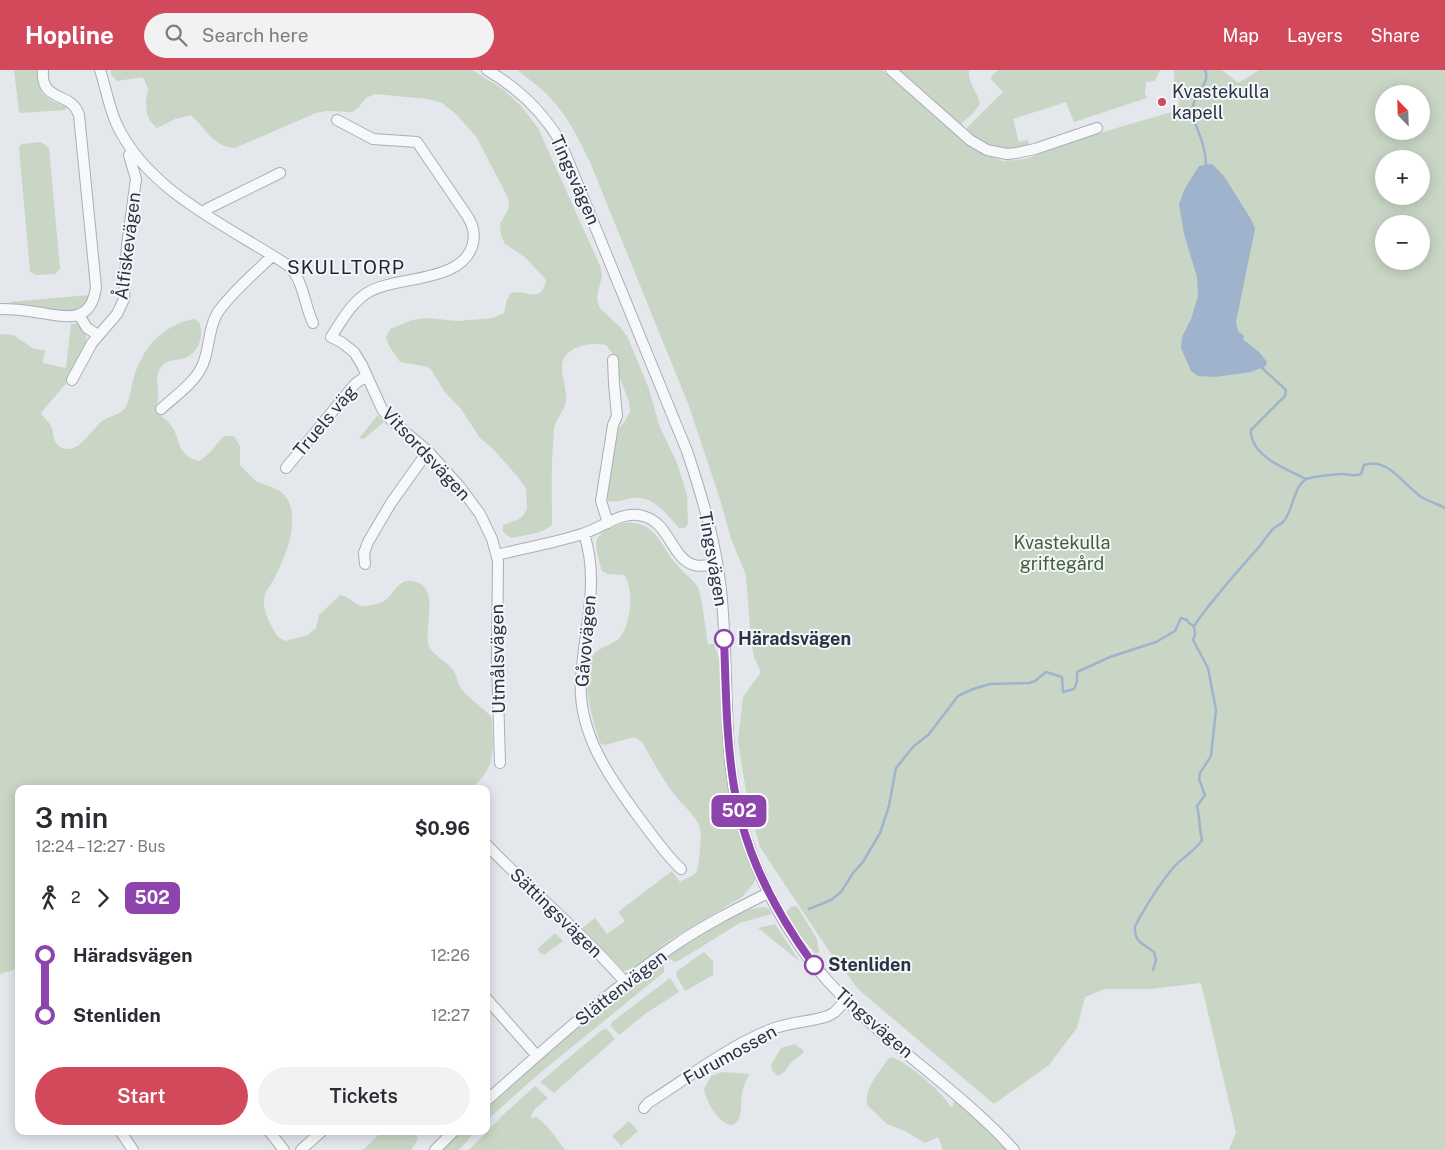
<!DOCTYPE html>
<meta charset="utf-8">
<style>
:root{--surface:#fff;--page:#f2f2f3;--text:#2b2b33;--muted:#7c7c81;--accent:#d1495b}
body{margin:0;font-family:"Public Sans",sans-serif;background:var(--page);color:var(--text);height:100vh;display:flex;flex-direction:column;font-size:19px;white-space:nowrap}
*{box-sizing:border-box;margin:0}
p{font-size:16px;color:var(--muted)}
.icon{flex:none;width:28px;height:28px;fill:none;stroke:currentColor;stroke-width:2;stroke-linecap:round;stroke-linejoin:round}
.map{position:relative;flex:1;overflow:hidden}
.sheet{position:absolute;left:15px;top:715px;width:475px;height:350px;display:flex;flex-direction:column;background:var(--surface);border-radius:10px;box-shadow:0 2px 12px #0003}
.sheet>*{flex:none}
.badge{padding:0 10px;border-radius:8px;font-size:18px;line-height:32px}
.needle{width:32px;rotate:337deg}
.fabs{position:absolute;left:1375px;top:15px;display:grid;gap:10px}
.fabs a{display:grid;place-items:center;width:55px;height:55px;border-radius:50%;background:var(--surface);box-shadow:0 2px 12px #0003;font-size:25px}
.map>.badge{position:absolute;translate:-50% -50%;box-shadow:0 0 0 2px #fff}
.legs{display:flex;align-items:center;gap:8px;height:55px;padding:0 20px;font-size:16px}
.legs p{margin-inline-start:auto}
.head{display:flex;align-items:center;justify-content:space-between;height:85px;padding:0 20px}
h1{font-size:28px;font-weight:600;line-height:38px}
.cta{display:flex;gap:10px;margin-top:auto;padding:10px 20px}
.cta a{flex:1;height:58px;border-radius:30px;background:var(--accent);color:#fff;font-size:20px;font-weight:600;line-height:58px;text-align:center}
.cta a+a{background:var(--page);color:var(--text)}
ul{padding:0 20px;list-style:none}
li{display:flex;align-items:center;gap:18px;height:60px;font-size:19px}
li i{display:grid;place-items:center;width:8px;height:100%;margin:0 6px;background:currentColor}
li i::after{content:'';width:12px;height:12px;margin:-6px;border:4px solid;border-radius:50%;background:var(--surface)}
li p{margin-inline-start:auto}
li:first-child i{background:linear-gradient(#0000 50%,currentColor 0)}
li:last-child i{background:linear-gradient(currentColor 50%,#0000 0)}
header{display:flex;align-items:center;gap:30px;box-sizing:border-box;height:70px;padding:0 25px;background:var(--accent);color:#fff}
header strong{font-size:24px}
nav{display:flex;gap:28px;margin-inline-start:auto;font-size:18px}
.search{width:350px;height:45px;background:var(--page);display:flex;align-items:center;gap:12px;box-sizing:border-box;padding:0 18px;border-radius:28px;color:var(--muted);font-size:19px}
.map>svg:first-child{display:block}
</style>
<header>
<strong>Hopline</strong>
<div class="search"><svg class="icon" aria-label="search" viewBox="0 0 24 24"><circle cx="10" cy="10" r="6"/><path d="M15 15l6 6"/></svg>Search here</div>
<nav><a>Map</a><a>Layers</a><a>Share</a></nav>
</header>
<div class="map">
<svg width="1445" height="1080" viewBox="0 0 1445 1080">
<rect width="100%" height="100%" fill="#e4e7ec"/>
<path fill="#c9d6c5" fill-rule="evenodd" d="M14,0H37C36,24 47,30 67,37L65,40L20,43L19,42Z
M111,0H472L503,19L522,37L538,58L601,198L602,207L598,221L597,230L600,238L621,258L628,268L649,319L659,355L677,393L687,425L688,454L685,458H679C665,443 654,425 631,428C623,430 616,433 608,431L605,422L614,364L623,354L630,342L629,332L617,300V289L606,275C592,272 572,275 564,288C558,298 567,317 566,330C565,340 557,348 554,358C553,363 554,369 553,374C551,402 552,427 552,455C542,464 525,465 511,468L503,462V455L517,450L523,446L527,439L526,418L517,406L495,381L480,368L461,339L444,321L432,301L428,297L400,292L389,276L386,267L390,259L412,250L427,248L458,251L493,248L504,243L507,230L511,223C525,219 542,235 546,210L526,188L505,174L501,165L500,154L509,138L508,128L477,68L457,45L442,33L427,29L375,24L366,28L358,38L352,42L327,41L316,43L235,78C213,77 205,58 191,45L175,49L157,58L150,51L147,44L146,32L148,19L143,7L117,11L111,4Z
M517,0H882L973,79L1003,91L1025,89L1096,64L1175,41C1183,32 1178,28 1175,18C1174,12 1174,5 1174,0H1222L1238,13L1259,0H1445V1080H1229L1236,1062L1201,913L1150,919H1105L1085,927L1077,958L1049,995L994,1034L859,920L827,878L760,777L748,734L738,671L743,627L761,602L754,587L751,570L746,505L731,469L719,426L689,336L590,92C580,73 572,54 558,37C547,22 531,11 517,0ZM1384,24H1421V61H1384ZM1384,89H1421V126H1384ZM1384,154H1421V191H1384Z
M900,0H969C968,15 977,20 980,34L974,42L960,55Z
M998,0H1160L1155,11L1146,12L1145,23L1147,28L1074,52L1066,32L1013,49L1019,72L1028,70L1029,74L1023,78L996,79L976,68L966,59L1003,22L990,8Z
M41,72L49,78L60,199L55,204L36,205L30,202L19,77L22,74Z
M90,225C79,250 57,242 36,239C27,237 17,237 9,232Z
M194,249L199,252C204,264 200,279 189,286C179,292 164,287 159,301C155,310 159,319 158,328C158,332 156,335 157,339C159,346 166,349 170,354C182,369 175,385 199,391C210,385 215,375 224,366H234L240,376V395C245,400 250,406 256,411C266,417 278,416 286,427C301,448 286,486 275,507C271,515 264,522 264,531C263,542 272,557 277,566L285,571L308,565L316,558L319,545L340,525C351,526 355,538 367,536C372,535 378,534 382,532C394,527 396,509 412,511C443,516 422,558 429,576C433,586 447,591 453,600C457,605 457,613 461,618C468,629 482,636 491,647C493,655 492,663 493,671C493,693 488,705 470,719H19V898L0,904V264L13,265L34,279L45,280L43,293L66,298L71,254L78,253L86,262V279L67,312L41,343C44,348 50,353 52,358C54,366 53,374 62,378C80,385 92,357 104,350C111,345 122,345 126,336C130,328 131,319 133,310C142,279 160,256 194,249Z
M378,345L384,352L364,369L359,368Z
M624,453C655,450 659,473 675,493C682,501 691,508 697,516C702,524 706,563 708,574H714L719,588L725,691L756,806L754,813L742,827L671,869L633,898L624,901L582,858L595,848L607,864L625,851L618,842L672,801L680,812C685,808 692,807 696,803C699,800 702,763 700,758C696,745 682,735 674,724C662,708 652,690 642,672L634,667L605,675L601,674C593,654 581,610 590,591C595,578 607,577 617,570C631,560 635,518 624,505L608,504L602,501C593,470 591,464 624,453Z
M795,836L798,838L813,862L817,869L819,882L816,884L801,867L786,842L791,837Z
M764,837L769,839L772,844L740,853L680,890L675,892L667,888C696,868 728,840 764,837Z
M775,854L800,892L758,858Z
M555,863L563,871L544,885L540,883L537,879Z
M704,882L713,891V905L685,921L676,905L677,901Z
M662,891L664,894V902L658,907L534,1008L486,1051V1036L490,1032C546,983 600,933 662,891Z
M670,908L679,922L645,944L619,965L611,956L612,952Z
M607,959L615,969L554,1023L540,1012L602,960Z
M795,974L804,981C801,986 799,986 794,990C788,994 788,1001 778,1006L772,1000L771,995L781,978Z
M891,987C908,992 943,1023 952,1038L955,1027L1009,1080H943L938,1067L925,1073L905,1061L887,1054L867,1035C865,1017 878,1004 888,989Z
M723,1002L750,1004C746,1010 744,1015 742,1023C740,1034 744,1050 732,1055C718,1054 706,1031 704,1019L711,1006Z
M535,1016L548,1028L535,1039L530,1048L536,1047C549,1056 556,1068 565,1080H513L512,1078L511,1080H469L506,1042Z
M629,1051L638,1061L621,1076L612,1066Z
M382,1061H415L418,1069L411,1080H363Z
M461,1061H476L459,1080H442Z"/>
<path fill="#9fb4cc" d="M1212,94L1224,106L1252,151L1255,159L1236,252L1238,261L1244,266L1243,269L1260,283L1267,292L1266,296L1251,302L1215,307L1198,306L1191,301L1181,278L1182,267L1191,249L1198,226L1197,207L1184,164L1179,134L1184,120L1199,96Z"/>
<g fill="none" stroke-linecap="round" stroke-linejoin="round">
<path stroke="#9fb4cc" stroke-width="2.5" d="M1205,0C1211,12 1195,23 1193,36C1191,49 1200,63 1203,75C1205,82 1206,88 1206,95
M1262,298L1286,320L1285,326L1251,360C1250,386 1286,399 1306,409C1312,407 1334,404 1342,404C1350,404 1353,407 1361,404L1364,395C1388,386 1405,417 1423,428C1430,432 1438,434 1445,438
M809,839L831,830L841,822L853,803L863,792L880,763L889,736L896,698L913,677L929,664L958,626L973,619L990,614L1029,613L1035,611L1046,602L1062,607L1063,622L1074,619L1077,612V602L1110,587L1156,572L1175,561L1181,548L1187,550L1188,552L1193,556
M1153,900L1156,890L1154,882C1142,873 1134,872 1135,856C1146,836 1159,814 1174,797C1182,788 1197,779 1202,770C1199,759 1200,748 1197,736L1205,725L1199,709L1200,703L1211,686L1216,640L1208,598L1193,570L1195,564L1194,556C1213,528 1236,503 1259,477C1264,471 1268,464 1273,459C1276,456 1280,455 1283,452C1294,440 1292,419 1306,409"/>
<g stroke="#a9aeb7" stroke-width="12">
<path id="minor" d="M100,0C106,18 109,38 117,55C149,123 230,157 289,196C304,212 304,234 313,253
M487,0C518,18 542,41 560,71L687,381C702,426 716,473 721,520C727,576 725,634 730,691C737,760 764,826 804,882C861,960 950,1009 1014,1080
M891,0L970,70L987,80L1007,84L1016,83L1035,79L1097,58
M337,50L373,69L417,72L468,147C473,156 475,163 473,173C464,214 395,205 367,223C351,233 341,252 331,267L341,272L354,282L362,295L382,339L391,350L428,381L460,417L480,444L492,469L498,491L497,590L500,693
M204,143L207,139L280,103
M0,239C12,239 24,240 35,242C64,246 91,256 96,217L79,45C72,21 40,33 43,0
M79,245L87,258L98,265
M72,310L92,273L117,244L124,229L127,175L136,109L129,85L132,80
M161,339C175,326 196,312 203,294C210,277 208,258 218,242C233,221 254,204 272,186
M286,398L355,314L366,306
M608,453L601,431L613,355L617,346L614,314L613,290
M584,464C600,511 584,560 581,608C577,662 609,707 640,749C653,766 665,784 681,799
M497,485C525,478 554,473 582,464C603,458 621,440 643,446C669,452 672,489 694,495C702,497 710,495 717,494
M365,494L364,483L368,472L391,433L428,381
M486,774C531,821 582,862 625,912
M486,928L537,986
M486,1031C547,977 608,921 675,875C704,855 736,839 768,823
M644,1038L648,1033C688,1008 728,976 772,959C790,952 810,952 828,946L835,942L846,930
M120,1061L133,1080
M269,1061L284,1080
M301,1080L322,1061
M435,1080L454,1061"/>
</g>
<use href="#minor" stroke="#f7f8fa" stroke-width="10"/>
</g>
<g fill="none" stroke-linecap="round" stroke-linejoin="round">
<g stroke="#fff" stroke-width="11">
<path id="line-1" d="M724,569C726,618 726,668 734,717C744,783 775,842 814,895"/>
</g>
<use href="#line-1" stroke="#8e44ad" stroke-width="8"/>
</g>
<circle fill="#d1495b" stroke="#f4f6f9" stroke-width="2" cx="1162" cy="32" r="5"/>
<g fill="#fff" stroke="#8e44ad" stroke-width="2.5">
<circle cx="724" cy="569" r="9"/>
<circle cx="814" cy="895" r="9"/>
</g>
<g text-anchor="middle" stroke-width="4" stroke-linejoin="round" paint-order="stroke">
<g font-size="18" fill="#2b3445" stroke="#f4f6f9" text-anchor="start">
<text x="1172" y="28">Kvastekulla<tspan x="1172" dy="21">kapell</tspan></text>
</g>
<g font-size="18" fill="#2b3445" stroke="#f4f6f9">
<text transform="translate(575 110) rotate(66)" y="6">Tingsvägen</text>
<text transform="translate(128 176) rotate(-83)" y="6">Ålfiskevägen</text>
<text transform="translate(325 351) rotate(-50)" y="6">Truels väg</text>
<text transform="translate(426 384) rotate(47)" y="6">Vitsordsvägen</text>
<text transform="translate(713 489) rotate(80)" y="6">Tingsvägen</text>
<text transform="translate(586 571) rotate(-85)" y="6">Gåvovägen</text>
<text transform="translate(498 589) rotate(-91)" y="6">Utmålsvägen</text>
<text transform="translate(556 843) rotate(44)" y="6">Sättingsvägen</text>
<text transform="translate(621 918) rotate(-38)" y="6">Slättenvägen</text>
<text transform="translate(874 953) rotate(41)" y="6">Tingsvägen</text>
<text transform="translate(730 985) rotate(-29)" y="6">Furumossen</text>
</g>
<g font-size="18" fill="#3f6138" stroke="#f4f6f9">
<text x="1062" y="479">Kvastekulla<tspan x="1062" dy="21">griftegård</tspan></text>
</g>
<g font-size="18" font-weight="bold" fill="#2b3445" stroke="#f4f6f9" text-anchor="start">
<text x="738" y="575">Häradsvägen</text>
<text x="828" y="901">Stenliden</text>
</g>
<g font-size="19" letter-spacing="1" fill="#1d2536" stroke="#f4f6f9">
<text x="346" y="204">SKULLTORP</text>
</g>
</g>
</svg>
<div class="fabs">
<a><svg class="needle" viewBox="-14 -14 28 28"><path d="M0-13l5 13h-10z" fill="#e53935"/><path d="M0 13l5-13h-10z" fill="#7c7c81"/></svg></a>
<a>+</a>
<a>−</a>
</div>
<b class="badge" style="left:739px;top:741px;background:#8e44ad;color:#fff">502</b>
<section class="sheet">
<div class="head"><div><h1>3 min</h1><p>12:24 – 12:27 · Bus</p></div><b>$0.96</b></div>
<div class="legs"><svg class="icon" aria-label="walk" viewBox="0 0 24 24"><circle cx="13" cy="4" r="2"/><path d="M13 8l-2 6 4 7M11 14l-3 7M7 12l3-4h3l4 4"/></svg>2<svg class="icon" aria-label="forward" viewBox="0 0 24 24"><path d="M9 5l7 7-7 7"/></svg><b class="badge" style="background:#8e44ad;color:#fff">502</b></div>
<ul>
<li><i style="color:#8e44ad"></i><b>Häradsvägen</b><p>12:26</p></li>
<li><i style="color:#8e44ad"></i><b>Stenliden</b><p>12:27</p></li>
</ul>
<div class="cta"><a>Start</a><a>Tickets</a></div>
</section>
</div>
